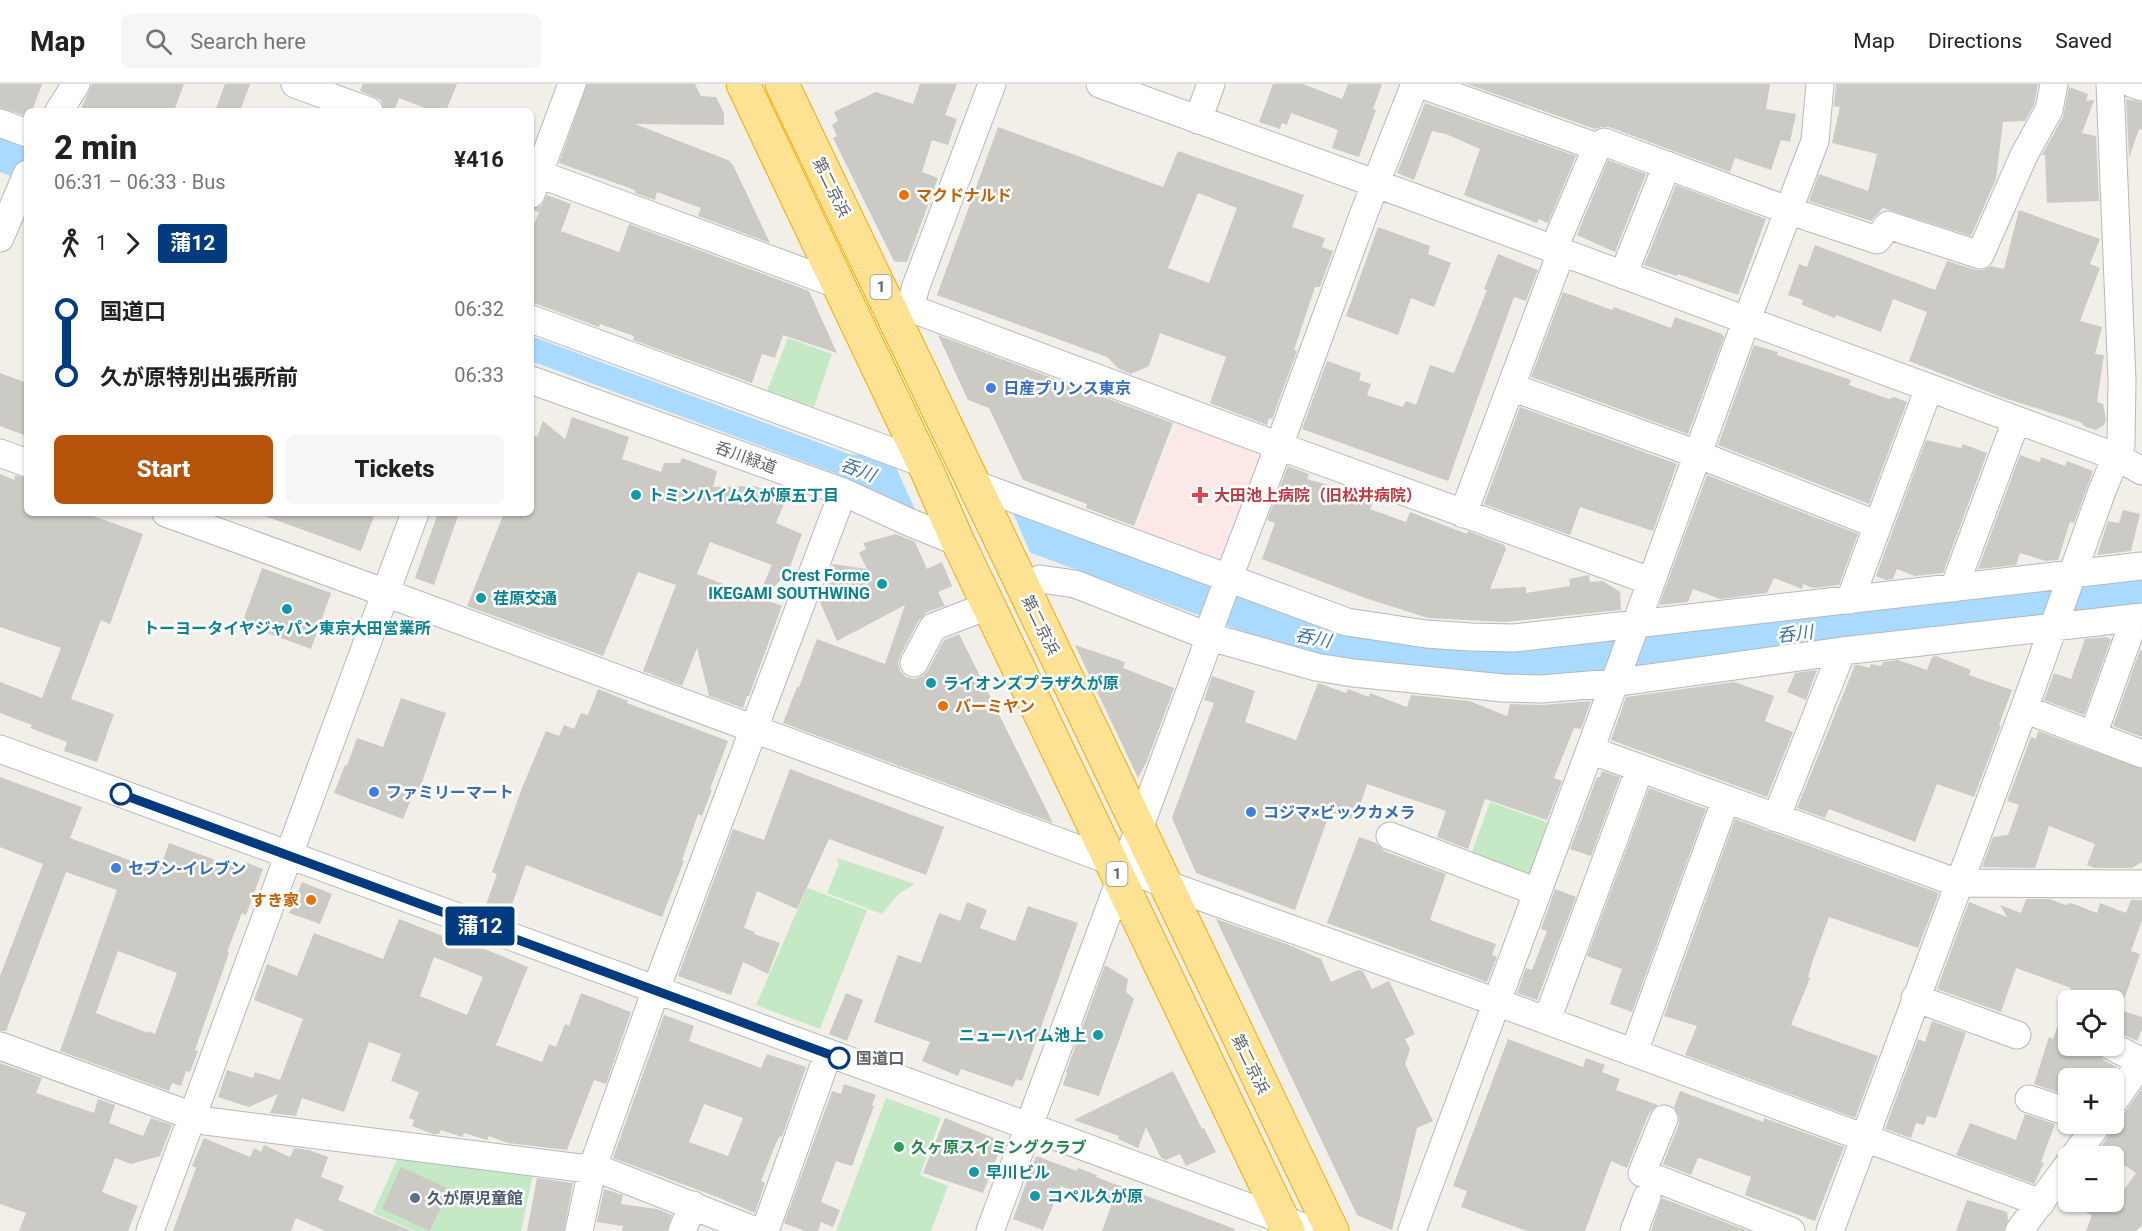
<!DOCTYPE html>
<meta charset="utf-8">
<style>
:root{--surface:#fff;--page:#f6f6f6;--text:#222;--muted:#767676;--line:#e0e0e0;--accent:#b45309}
body{margin:0;font-family:Roboto,"Noto Sans JP",sans-serif;background:var(--page);color:var(--text);height:100vh;display:flex;flex-direction:column;font-size:22px;white-space:nowrap}
*{box-sizing:border-box;margin:0}
p{font-size:20px;color:var(--muted)}
.icon{flex:none;width:33px;height:33px;fill:none;stroke:currentColor;stroke-width:2;stroke-linecap:round;stroke-linejoin:round}
.map{position:relative;flex:1;overflow:hidden}
.panel{position:absolute;left:24px;top:24px;width:510px;height:408px;display:flex;flex-direction:column;background:var(--surface);border-radius:9px;box-shadow:0 2px 4px #0004}
.panel>*{flex:none}
.badge{padding:0 12px;border-radius:4px;font-size:21px;line-height:39px}
.fabs{position:absolute;left:2058px;top:906px;display:grid;gap:12px}
.fabs a{display:grid;place-items:center;width:66px;height:66px;border-radius:9px;background:var(--surface);box-shadow:0 2px 4px #0004;font-size:30px}
.map>.badge{position:absolute;translate:-50% -50%;box-shadow:0 0 0 3px #fff}
.legs{display:flex;align-items:center;gap:9px;height:66px;padding:0 30px;font-size:20px}
.legs p{margin-inline-start:auto}
.headline{display:flex;align-items:center;justify-content:space-between;height:102px;padding:0 30px}
h1{font-size:33px;font-weight:800;line-height:45px}
.cta{display:flex;gap:12px;margin-top:auto;padding:12px 30px}
.cta a{flex:1;height:69px;border-radius:9px;background:var(--accent);color:#fff;font-size:24px;font-weight:800;line-height:69px;text-align:center}
.cta a+a{background:var(--page);color:var(--text)}
ul{padding:0 30px;list-style:none}
li{display:flex;align-items:center;gap:21px;height:66px;font-size:22px}
li i{display:grid;place-items:center;width:9px;height:100%;margin:0 8px;background:currentColor}
li i::after{content:'';width:15px;height:15px;margin:-8px;border:4px solid;border-radius:50%;background:var(--surface)}
li p{margin-inline-start:auto}
li:first-child i{background:linear-gradient(#0000 50%,currentColor 0)}
li:last-child i{background:linear-gradient(currentColor 50%,#0000 0)}
header{display:flex;align-items:center;gap:36px;box-sizing:border-box;height:84px;padding:0 30px;background:var(--surface);border-bottom:2px solid var(--line)}
header strong{font-size:28px}
nav{display:flex;gap:33px;margin-inline-start:auto;font-size:21px}
.search{width:420px;height:54px;background:var(--page);display:flex;align-items:center;gap:15px;box-sizing:border-box;padding:0 21px;border-radius:9px;color:var(--muted);font-size:22px}
.map>svg:first-child{display:block}
</style>
<header>
<strong>Map</strong>
<div class="search"><svg class="icon" aria-label="search" viewBox="0 0 24 24"><circle cx="10" cy="10" r="6"/><path d="M15 15l6 6"/></svg>Search here</div>
<nav><a>Map</a><a>Directions</a><a>Saved</a></nav>
</header>
<div class="map">
<svg width="2142" height="1147" viewBox="0 0 2142 1147">
<rect width="100%" height="100%" fill="#f1efe8"/>
<path fill="#fce8e6" d="M1178,338L1266,373L1224,482L1135,449Z"/>
<path fill="#c5e8c5" d="M788,254L832,270L814,323L767,307Z
M1490,718L1549,739L1529,794L1470,773Z
M837,774L915,800L898,810L882,830L827,809L839,780Z
M807,804L867,826L820,945L756,921Z
M886,1014L941,1034L920,1091L948,1102L931,1147H836Z
M400,1069L533,1090L521,1147H415L373,1129Z"/>
<path fill="#aadaff" d="M0,54L27,64V98L0,88Z
M531,252L849,370L870,372L1035,435L1420,557L2142,491V527L1521,596L1443,594L1308,569L1255,552L859,405L840,391L531,277Z"/>
<path fill="#f1efe8" d="M893,377L1010,422L1032,473L917,430Z"/>
<path fill="#cccac5" fill-rule="evenodd" d="M0,0H42L32,27H27V32L0,24Z
M92,0H184L174,27H80Z
M225,0H250L240,27H215Z
M363,0H457L446,27H433L399,14L394,27H384L381,16L360,7Z
M587,0H695L701,12L716,13L724,29V41L635,40L728,76L733,81L770,159L698,132L701,124L657,108L655,116L635,109V106L559,79Z
M920,0H957L945,31L957,35L948,61L932,56L922,88L938,94L907,178H899L894,177L833,54L837,52L832,41L838,37L834,28L876,8L913,20Z
M1273,0H1303L1342,15L1348,0H1382L1373,25L1376,26L1359,73L1332,64L1338,46L1291,29L1287,41L1282,39L1280,45L1259,38Z
M1467,0H1770L1766,25L1796,30L1790,58L1781,56L1771,86L1735,74L1730,88L1609,43H1601L1595,45Z
M1836,0H2038L2034,21L2025,37L2003,38L1996,95L1971,152L1883,124L1871,137L1809,117L1819,90L1868,107L1877,70L1832,59L1840,23L1834,22Z
M2069,3L2088,10L2086,17L2094,16L2082,49L2096,52L2099,117L2047,119L2045,71H2042L2063,33Z
M2126,15L2142,18V46L2139,45L2129,74Z
M1425,19L1576,72L1548,139L1539,135L1537,139L1464,111L1480,65L1446,50L1432,47L1414,96L1397,89Z
M998,43L1163,103L1178,67L1304,111L1292,143L1325,154L1322,163L1333,167L1320,203H1315L1294,266L1297,267L1272,335L1269,334L1267,341L1210,319L1226,273L1160,249L1149,282L1131,290L1119,285L1107,273L937,211ZM1198,109L1237,124L1209,199L1168,184Z
M1608,76L1646,90L1615,168L1577,151Z
M1676,101L1766,135L1738,211L1678,190L1677,192L1644,181Z
M547,111L571,120L561,147L619,168L629,140L809,207L837,269L783,251L775,274L762,270L752,299L633,256L634,252L600,240L599,243L531,218V149L539,128L531,125L541,122Z
M2019,126L2100,155L2090,180L2100,184L2080,237L2102,243L2095,270L2104,271L2097,318L2103,320L2106,336L2104,341L2096,346L2086,343L2080,338L2001,313L1909,277L1927,228L1893,215L1881,248L1836,231L1835,234L1802,221L1803,216L1788,211L1799,180L1807,183L1815,161L1935,206L1947,177L1976,186H1983L1991,182L2004,185Z
M1378,143L1430,162L1428,170L1451,179L1434,223L1411,214L1398,251L1346,232Z
M1498,170L1538,186L1526,217L1514,213L1448,397L1302,345L1327,277L1361,289L1359,296L1371,300L1367,311L1403,323L1406,317L1416,321L1430,281L1454,289L1487,206L1484,205Z
M1563,208L1612,226L1614,223L1671,244L1675,233L1722,250L1724,253L1688,350L1531,293Z
M938,251L1173,339L1134,442L1086,424L1087,420L1023,396L989,324L968,316Z
M1754,261L1778,268L1777,271L1851,296L1849,301L1889,315L1894,313L1907,318L1869,420L1718,361Z
M0,289L27,299V352L0,342Z
M1520,323L1677,380L1653,447L1580,423L1570,451L1484,420Z
M572,333L629,353L622,375L661,388L664,379H680L682,374L717,387L713,403L754,402L787,413L776,439L802,450L788,488L763,515L782,522L749,612H747L743,624L709,612L697,564L682,602L643,587L676,501L638,488L603,572L467,522L504,429H531V351L537,353L543,337L565,355ZM710,458L772,481L758,513L697,490Z
M1926,356L1961,364L1963,360L1987,369L1943,489L1915,492L1897,485L1893,495L1886,496L1876,492Z
M2020,371L2040,378L2041,373L2065,382L2067,377L2093,387L2074,439L2070,438L2058,476L2046,477L2020,469L2016,481L1978,485Z
M1288,382L1309,390L1307,395L1342,405L1343,402L1375,414L1370,425L1406,438L1410,428L1467,450L1468,447L1504,461L1506,465L1490,505L1526,503V509L1570,502L1569,495L1589,491L1590,498L1603,497L1620,508L1621,526L1505,538L1428,534L1365,514L1262,475L1275,439L1267,436Z
M0,390L14,396L15,391L27,394V429H85L143,450L110,540L101,536L71,615L114,630L97,678L64,667L67,658L30,644L32,641L0,629V598L42,614L61,564L0,543Z
M1707,391L1858,450L1839,501L1813,504L1803,500L1802,505L1774,494L1767,509L1720,515L1693,505L1688,518L1659,521Z
M2123,426L2140,430L2131,467L2097,471L2108,437L2119,439Z
M262,429H375L361,467L262,431Z
M438,429H459L434,501L415,494Z
M896,450L915,458L927,485L942,478L952,502L938,508L945,522L927,528L919,536L900,572L898,579L900,587L906,593L914,595L923,592L928,586L944,556L959,550L1053,739L783,639L797,603H799L817,555L885,580L905,521L837,557L819,516L821,510L827,506L825,502L834,497L830,487L833,480L867,485L859,469L866,465L863,459Z
M262,484L331,509L311,565L242,540Z
M2105,553L2111,555L2084,631L2044,616L2054,589L2071,595L2085,555Z
M1075,561L1125,578L1123,584L1174,604L1147,677L1138,694Z
M2140,566L2142,567V653L2113,642Z
M1936,572L1971,586L1969,591L2012,606L1999,641L2001,642L1974,713L1937,700L1915,758L1829,725L1825,734L1797,724L1855,581H1859L1869,584L1871,580L1881,582L1883,578L1898,576L1927,586L1932,573Z
M1817,586L1806,616L1787,608L1795,589Z
M1212,592L1255,607L1245,638L1296,656L1318,599L1346,609L1348,605L1369,613L1370,609L1407,623L1411,611L1469,617L1507,632L1510,620L1542,621L1591,617L1581,645L1574,644L1554,694L1562,697L1547,736L1485,715L1468,765L1437,753L1446,727L1367,700L1355,736L1330,728L1295,826L1196,789L1172,734L1214,619L1204,616Z
M1734,598L1774,612L1765,637L1793,648L1767,713L1611,656L1626,613Z
M598,605L628,617L627,619L728,657L710,705L712,706L702,732L698,730L682,776L684,777L662,833L526,781L508,832L485,823L497,790L492,788L522,704L546,647L559,652L564,641L574,645L581,629L588,631Z
M401,614L446,629L420,704L416,703L403,735L334,709L345,681L347,682L357,654L383,663Z
M2038,647L2142,685V778L2132,784H2095L2087,781L2095,760L2049,742L2035,784L1982,783L1993,753L2008,751L2019,721L2007,717L2031,653L2036,655Z
M790,685L944,743L926,791L829,755L797,825L757,807L744,844L755,848L754,850L780,859L768,890L743,878L731,911L678,892L733,745L764,756Z
M1602,687L1620,693L1591,772L1570,765L1597,693H1600Z
M0,693L82,723L70,754L159,787L169,759L240,785L243,777L263,785L246,831L242,829L227,868L229,869L195,966L198,967L190,988L186,987L181,1002L172,999L169,1007L60,967L117,806L66,788L6,947H0V892L43,780L0,763ZM118,867L177,889L155,950L149,947L148,949L96,929Z
M1649,704L1706,725L1632,928L1610,920L1622,885L1587,872Z
M1735,735L1939,809L1918,864L1829,833L1813,876L1808,893L1810,894L1791,941L1878,972L1855,1034L1685,971L1697,942L1664,932Z
M1359,753L1376,759L1384,767L1446,790L1430,836L1496,860L1492,871L1497,873L1487,898L1327,839Z
M302,798L332,810L320,840L289,829Z
M1555,805L1576,813L1537,916L1517,909L1526,884L1532,886L1547,847L1541,845Z
M2026,815H2049L2066,821L2071,819L2097,829L2100,819L2126,829L2131,816H2142V836L2131,867L2140,870L2124,916H2067L2071,904L2016,884L2001,928L1937,905L1969,818L2007,833L2000,821L2021,829Z
M967,818L987,826L980,844L1015,857L1028,822L1078,839L1022,997L1016,995L1013,1003L961,985L958,992L922,977L930,958L874,938L898,871L921,879L939,829L960,837Z
M399,835L469,862L470,859L528,883L496,961L542,978L549,960L556,963L565,940L569,942L581,909L631,928L606,1000L594,996L567,1066L508,1059L489,1052L487,1056L464,1049L462,1053L441,1046L439,1050H433L412,1042L414,1036L409,1034L419,1008L391,997L401,970L369,958L344,1028L302,1014L296,1032L270,1029L278,1010L249,1023L218,1013L227,986L253,994L255,988L280,996L303,935L254,916L267,880L297,892L314,849L383,875ZM434,873L483,893L467,931L420,912Z
M1216,835L1287,860L1321,875L1331,898L1358,886L1363,887L1372,905L1389,897L1415,950L1405,955L1410,965L1405,980L1433,1037L1417,1044L1392,1146L1357,1131Z
M1105,881L1128,895L1126,908L1134,915L1099,1012L1063,1001L1067,989L1066,988Z
M846,909L863,916L847,957L829,950Z
M2066,919H2068V962H2084L2097,967L2103,976L2117,983L2109,994H2083L2068,988V1012L2034,1000L2049,953L2053,955Z
M2114,924L2142,933V945L2137,957L2114,947Z
M664,931L694,942L689,957L761,984L767,970L806,983L782,1053L780,1052L777,1057L761,1097L765,1099L755,1129L717,1113L613,1074ZM704,1020L743,1034L728,1072L689,1058Z
M1932,937L1966,949L1936,1034L1927,1032L1924,1041L1916,1039L1911,1054L1885,1045L1918,955L1925,958Z
M1508,955L1583,983L1586,974L1605,981L1602,988L1620,995L1616,1006L1658,1021L1649,1029L1627,1084L1611,1077L1585,1147H1527L1461,1123L1467,1107L1453,1102Z
M0,979L42,994L36,1009L94,1029L98,1015L115,1021L109,1039L143,1052L151,1034L172,1041L160,1072L131,1080L115,1074L102,1108L138,1122L128,1147H19L26,1129L0,1120Z
M1173,987L1202,1045L1204,1044L1216,1068L1186,1082L1180,1070L1166,1076L1161,1074L1146,1043L1138,1064L1118,1055L1119,1052L1074,1036Z
M844,1000L876,1011L872,1021L874,1022L852,1082L836,1077L821,1118L840,1126L833,1143L821,1138L818,1147H805L784,1139L832,1007L841,1010Z
M2142,1004V1141L2136,1147H2086L2092,1131L2061,1118H2115L2136,1089L2114,1074V1072L2099,1065Z
M1680,1007L1763,1038L1764,1034L1844,1063L1815,1137L1745,1111L1751,1093L1700,1074H1698L1691,1091L1663,1080L1679,1040V1032L1674,1023Z
M2025,1030L2055,1040L2041,1078L2044,1079L2034,1100L1956,1071L1970,1039L2016,1056Z
M945,1034L1003,1058L983,1109L923,1089Z
M204,1054L250,1073L254,1064L261,1068L264,1061L290,1073L294,1064L309,1066L328,1073L321,1093L344,1102L338,1116L412,1147H325L296,1134L291,1147H173L196,1084L192,1082Z
M1036,1072L1077,1087L1078,1084L1097,1091L1096,1093L1235,1145L1234,1147H1102L1111,1122L1061,1102L1043,1146L1013,1135Z
M401,1083L449,1105L430,1147L382,1125Z
M537,1094L573,1099L564,1147H527Z
M604,1105L623,1111L621,1120L657,1125L672,1131L667,1147H622L623,1142L597,1138Z
M1662,1114L1748,1147H1651Z
M1967,1116L2007,1128L2008,1136L2004,1147H1956Z"/>
<g fill="none" stroke-linecap="round" stroke-linejoin="round">
<g stroke="#b5b8bc" stroke-width="29">
<path id="minor" d="M295,0L369,27
M1100,0L1410,112L2117,373L2142,387
M1420,0L1597,63L1604,58L1790,127L1877,156L1888,141L1980,171L2024,71L2049,26L2054,0
M2133,0L2142,3
M59,27L76,0
M1198,36L1211,0
M0,39L27,49
M531,87L839,201
M531,110L572,0
M0,154L27,90
M1553,166L1597,63
M1623,191L1667,81
M910,224L1279,362L1650,497
M894,231L910,224L916,202L992,0
M531,235L923,379
M531,296L843,408L911,439L958,458
M1511,303L1697,370L1878,441
M0,369L27,379
M974,400L1347,538L1426,550L1471,553L1514,554L2142,482
M166,429L386,509L1111,777L1165,800L1510,923L2041,1119
M1463,430L1561,169
M1022,502L1040,495L1075,500L1210,553L1316,583L1353,589L1503,604L1541,605L1613,599L1842,567L2142,533
M1954,504L2016,337
M1850,516L1929,304
M914,579L933,543L990,521
M2024,625L2142,670
M2093,651L2135,534
M0,665L1314,1147
M1590,666L1958,799L2142,800
M1776,734L1842,567
M1390,752L1537,808
M1915,914L2017,951
M1547,936L1640,684
M0,962L206,1037L604,1087L756,1147
M2111,962L2142,978
M1634,968L1726,715
M2029,1015L2068,1028
M2114,1017L2142,977
M1664,1035L1642,1089L1791,1147
M2074,1072L2098,1040
M150,1147L415,429
M579,1147L592,1086L597,1071L662,889L843,408
M682,1147L693,1121
M765,1147L828,970
M990,1147L1210,553L1212,539L1226,501L1279,362L1364,129L1415,0
M1412,1147L1590,666L1741,251L1815,57L1820,0
M1634,1147L1647,1113
M1830,1147L2024,625L2102,407L2121,361L2122,296L2110,0
M2019,1147L2068,1081"/>
</g>
<g stroke="#f9ab00" stroke-width="35">
<path id="highway" d="M743,0L928,389L958,458L1288,1147
M782,0L1332,1147"/>
</g>
<use href="#minor" stroke="#fff" stroke-width="27"/>
<use href="#highway" stroke="#fde293" stroke-width="33"/>
</g>
<g fill="none" stroke-linecap="round" stroke-linejoin="round">
<g stroke="#fff" stroke-width="14">
<path id="line-1" d="M121,710L839,974"/>
</g>
<use href="#line-1" stroke="#003b80" stroke-width="9"/>
</g>
<g fill="#e8710a" stroke="#fff" stroke-width="2">
<circle cx="904" cy="111" r="6"/>
<circle cx="943" cy="622" r="6"/>
<circle cx="311" cy="816" r="6"/>
</g>
<g fill="#3f7fe0" stroke="#fff" stroke-width="2">
<circle cx="991" cy="304" r="6"/>
<circle cx="374" cy="708" r="6"/>
<circle cx="1251" cy="728" r="6"/>
<circle cx="116" cy="784" r="6"/>
</g>
<g fill="#0f9aa8" stroke="#fff" stroke-width="2">
<circle cx="636" cy="411" r="6"/>
<circle cx="882" cy="500" r="6"/>
<circle cx="481" cy="514" r="6"/>
<circle cx="287" cy="525" r="6"/>
<circle cx="931" cy="599" r="6"/>
<circle cx="1098" cy="951" r="6"/>
<circle cx="974" cy="1088" r="6"/>
<circle cx="1035" cy="1112" r="6"/>
</g>
<path fill="#e0444e" stroke="#fff" stroke-width="2" d="M1197 402h6v6h6v6h-6v6h-6v-6h-6v-6h6z"/>
<g fill="#fff" stroke="#003b80" stroke-width="3">
<circle cx="121" cy="710" r="10"/>
<circle cx="839" cy="974" r="10"/>
</g>
<circle fill="#2e9e5b" stroke="#fff" stroke-width="2" cx="899" cy="1063" r="6"/>
<circle fill="#5c6f8a" stroke="#fff" stroke-width="2" cx="415" cy="1114" r="6"/>
<g text-anchor="middle" stroke-width="5" stroke-linejoin="round" paint-order="stroke">
<g fill="#fff" stroke="#8f9295" stroke-width="1.5">
<rect x="870.5" y="191" width="21" height="24" rx="4.5"/>
<rect x="1106.5" y="778" width="21" height="24" rx="4.5"/>
</g>
<g font-size="15" font-weight="bold" fill="#5f6368">
<text x="881" y="208">1</text>
<text x="1117" y="795">1</text>
</g>
<g font-size="16" fill="#5f6368" stroke="#fff">
<text transform="translate(832 103) rotate(64)" y="6">第二京浜</text>
<text transform="translate(746 373) rotate(20)" y="6">呑川緑道</text>
<text transform="translate(1041 541) rotate(64)" y="6">第二京浜</text>
<text transform="translate(1251 980) rotate(64)" y="6">第二京浜</text>
</g>
<g font-size="16" font-weight="bold" fill="#c56008" stroke="#fff" text-anchor="start">
<text x="916" y="117">マクドナルド</text>
<text x="955" y="628">バーミヤン</text>
<text x="299" y="822" text-anchor="end">すき家</text>
</g>
<g font-size="16" font-weight="bold" fill="#366cbe" stroke="#fff" text-anchor="start">
<text x="1003" y="310">日産プリンス東京</text>
<text x="386" y="714">ファミリーマート</text>
<text x="1263" y="734">コジマ×ビックカメラ</text>
<text x="128" y="790">セブン-イレブン</text>
</g>
<g font-size="16" font-weight="bold" fill="#0d838f" stroke="#fff" text-anchor="start">
<text x="648" y="417">トミンハイム久が原五丁目</text>
<text x="870" y="497" text-anchor="end">Crest Forme<tspan x="870" dy="18">IKEGAMI SOUTHWING</tspan></text>
<text x="493" y="520">荏原交通</text>
<text x="287" y="550" text-anchor="middle">トーヨータイヤジャパン東京大田営業所</text>
<text x="943" y="605">ライオンズプラザ久が原</text>
<text x="1086" y="957" text-anchor="end">ニューハイム池上</text>
<text x="986" y="1094">早川ビル</text>
<text x="1047" y="1118">コペル久が原</text>
</g>
<g font-size="16" font-weight="bold" fill="#be3a42" stroke="#fff" text-anchor="start">
<text x="1214" y="417">大田池上病院（旧松井病院）</text>
</g>
<g font-size="16" font-weight="bold" fill="#5f6368" stroke="#fff" text-anchor="start">
<text x="856" y="980">国道口</text>
</g>
<g font-size="16" font-weight="bold" fill="#27864d" stroke="#fff" text-anchor="start">
<text x="911" y="1069">久ヶ原スイミングクラブ</text>
</g>
<g font-size="16" font-weight="bold" fill="#4e5e75" stroke="#fff" text-anchor="start">
<text x="427" y="1120">久が原児童館</text>
</g>
<g font-size="18" font-style="italic" fill="#4174aa" stroke="#fff">
<text transform="translate(858 386) rotate(21)" y="6">呑川</text>
<text transform="translate(1795 550) rotate(-7)" y="6">呑川</text>
<text transform="translate(1313 554) rotate(12)" y="6">呑川</text>
</g>
</g>
</svg>
<div class="fabs">
<a><svg class="icon" aria-label="locate" viewBox="0 0 24 24"><circle cx="12" cy="12" r="6"/><path d="M12 2v4M12 18v4M2 12h4M18 12h4"/></svg></a>
<a>+</a>
<a>−</a>
</div>
<b class="badge" style="left:480px;top:842px;background:#003b80;color:#fff">蒲12</b>
<section class="panel">
<div class="headline"><div><h1>2 min</h1><p>06:31 – 06:33 · Bus</p></div><b>¥416</b></div>
<div class="legs"><svg class="icon" aria-label="walk" viewBox="0 0 24 24"><circle cx="13" cy="4" r="2"/><path d="M13 8l-2 6 4 7M11 14l-3 7M7 12l3-4h3l4 4"/></svg>1<svg class="icon" aria-label="forward" viewBox="0 0 24 24"><path d="M9 5l7 7-7 7"/></svg><b class="badge" style="background:#003b80;color:#fff">蒲12</b></div>
<ul>
<li><i style="color:#003b80"></i><b>国道口</b><p>06:32</p></li>
<li><i style="color:#003b80"></i><b>久が原特別出張所前</b><p>06:33</p></li>
</ul>
<div class="cta"><a>Start</a><a>Tickets</a></div>
</section>
</div>
